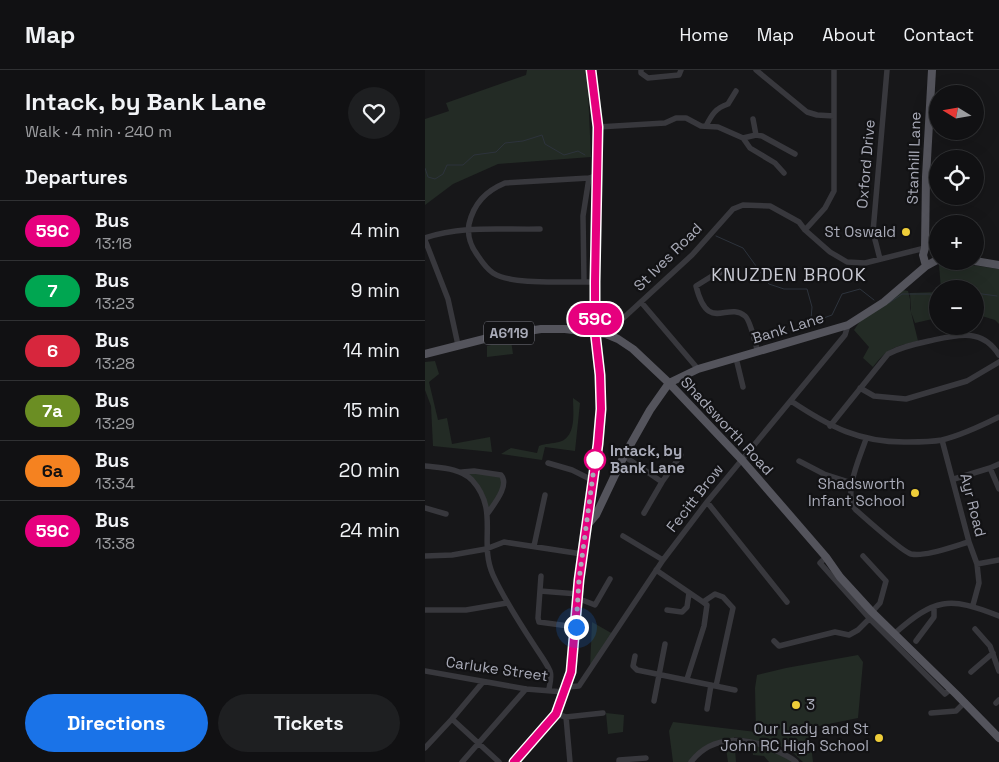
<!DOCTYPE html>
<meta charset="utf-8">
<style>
:root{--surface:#111113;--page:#1e1f21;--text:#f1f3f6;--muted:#9c9da0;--line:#303133;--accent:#1a73e8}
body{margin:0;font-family:"Space Grotesk",sans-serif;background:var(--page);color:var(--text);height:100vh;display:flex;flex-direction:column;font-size:19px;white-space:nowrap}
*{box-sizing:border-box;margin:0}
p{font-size:16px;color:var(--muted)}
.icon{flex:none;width:28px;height:28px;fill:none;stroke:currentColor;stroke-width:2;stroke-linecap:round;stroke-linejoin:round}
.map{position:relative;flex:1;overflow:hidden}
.sheet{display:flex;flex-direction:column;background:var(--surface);width:425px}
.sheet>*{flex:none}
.badge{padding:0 10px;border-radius:16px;font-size:18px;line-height:32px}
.needle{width:32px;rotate:281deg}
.controls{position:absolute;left:504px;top:15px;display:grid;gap:10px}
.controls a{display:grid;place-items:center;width:55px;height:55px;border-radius:50%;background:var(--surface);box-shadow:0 5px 20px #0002,0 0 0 1px var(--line);font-size:25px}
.you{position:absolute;width:25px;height:25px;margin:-12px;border:4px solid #fff;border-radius:50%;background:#1a73e8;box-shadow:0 0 0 8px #1a73e833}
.map>.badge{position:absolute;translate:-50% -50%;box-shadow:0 0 0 2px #fff}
h2{padding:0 25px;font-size:19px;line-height:45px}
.round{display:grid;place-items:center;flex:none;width:52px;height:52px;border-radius:26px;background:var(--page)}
.headline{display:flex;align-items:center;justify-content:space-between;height:85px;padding:0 25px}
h1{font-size:24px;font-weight:700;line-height:38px}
.cta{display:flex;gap:10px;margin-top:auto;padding:10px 25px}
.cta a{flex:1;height:58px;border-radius:30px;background:var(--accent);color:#fff;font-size:20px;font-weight:700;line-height:58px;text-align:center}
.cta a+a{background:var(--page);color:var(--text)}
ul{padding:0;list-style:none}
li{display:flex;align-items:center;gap:15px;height:60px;padding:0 25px;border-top:1px solid var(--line)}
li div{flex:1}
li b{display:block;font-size:19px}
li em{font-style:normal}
li .badge{min-width:55px;font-weight:700;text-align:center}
header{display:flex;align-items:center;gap:30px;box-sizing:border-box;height:70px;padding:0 25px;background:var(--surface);border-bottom:1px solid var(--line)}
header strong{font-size:24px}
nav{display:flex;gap:28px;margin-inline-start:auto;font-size:18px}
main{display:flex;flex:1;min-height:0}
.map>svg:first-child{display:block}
</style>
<header>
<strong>Map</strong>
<nav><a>Home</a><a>Map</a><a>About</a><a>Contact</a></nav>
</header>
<main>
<section class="sheet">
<div class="headline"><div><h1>Intack, by Bank Lane</h1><p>Walk · 4 min · 240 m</p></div><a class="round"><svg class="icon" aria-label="heart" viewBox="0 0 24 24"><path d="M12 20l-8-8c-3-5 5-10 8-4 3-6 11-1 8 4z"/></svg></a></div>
<h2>Departures</h2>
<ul>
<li><span class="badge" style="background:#e6007e;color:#fff">59C</span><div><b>Bus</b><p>13:18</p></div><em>4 min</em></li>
<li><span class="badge" style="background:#00a651;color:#fff">7</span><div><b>Bus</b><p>13:23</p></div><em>9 min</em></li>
<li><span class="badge" style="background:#d7263d;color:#fff">6</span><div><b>Bus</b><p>13:28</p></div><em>14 min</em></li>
<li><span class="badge" style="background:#6b8e23;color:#fff">7a</span><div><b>Bus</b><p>13:29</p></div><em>15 min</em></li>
<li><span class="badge" style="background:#f58220;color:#111">6a</span><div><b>Bus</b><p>13:34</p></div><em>20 min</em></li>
<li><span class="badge" style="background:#e6007e;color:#fff">59C</span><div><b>Bus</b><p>13:38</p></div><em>24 min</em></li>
</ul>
<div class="cta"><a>Directions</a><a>Tickets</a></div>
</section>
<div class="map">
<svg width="574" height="692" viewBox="0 0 574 692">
<rect width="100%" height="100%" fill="#171719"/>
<path fill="#232b25" d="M102,0H162L166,87L73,94L28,114L0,135V49L24,41L21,33L101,5Z
M526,192L574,199V254L570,250L550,244V219H516L514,195Z
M478,220L483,221L485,229V238L493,271C471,276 462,278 448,297L438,288L444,277L429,260L435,251Z
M512,222V248L490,253L486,242L485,223Z
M86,270L88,284L62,287V276Z
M10,291L14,304L4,312L13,350L22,348L27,374L65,367L67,382L8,376L6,336L0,320V292Z
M148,328L155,333L150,381L120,377L117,390L76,384L86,378L112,383L114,376C121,373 127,374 134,372C152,367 148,342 148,328Z
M37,402L76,405L79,413L63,443L57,424Z
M167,552L188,564L165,599Z
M433,585L438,592L433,648L384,658L388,692H378L367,682L346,672L345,676L371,692H344L339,686L328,685L327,672L324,671L325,669L309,667L311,692H303L300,672L288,674L266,692H248L244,661L248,652L331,662L330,618L332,605L361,598Z
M181,643L199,645L198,662L183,664Z"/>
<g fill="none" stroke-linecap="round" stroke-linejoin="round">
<path stroke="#2d333c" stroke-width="1" d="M0,98L3,107L10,109L18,104L22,95H38L49,85L71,82L80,73L98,71L117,65L120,74L139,85L153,81L160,85
M291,166L318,178L344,214L359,219H382L387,237L386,249L393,250L407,245L417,224L435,219L449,230
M550,223L572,226
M464,233L477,224H505L512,226"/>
<path stroke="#38383d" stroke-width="5.5" d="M216,0V3L223,8L254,5L256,0
M331,0L382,42L392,45L409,46
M328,49L331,65
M281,56C287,44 291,38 303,34L311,21
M173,57L240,53L251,48H261L276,56L293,57L318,68L325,78L350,93L359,103
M318,68L331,65L337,66L370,84
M380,160L400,138L409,121V0
M0,168C36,155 77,160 115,159
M0,170L23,229L33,275
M455,189L448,162L462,0
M295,203L287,206L271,216C283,264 302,231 320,246C326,251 330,274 333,282
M159,211L158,146L164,108
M170,212C144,211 88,216 68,203C62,199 57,192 53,186C46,177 42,165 44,154C49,133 61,121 80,113L164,108L173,105
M216,232L273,299
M181,264L267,185L308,139L318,135L345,136L374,152L380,160L405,182L422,192L440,193L500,178
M311,288L318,317
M435,318L449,326L481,329L542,311L574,292
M366,331C405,357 435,373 483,372C494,372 506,372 517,370C537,365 556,356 574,347
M405,356L463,284C476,277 490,274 504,271C531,265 557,257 574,285
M441,369C435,387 417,425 431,440C440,448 478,482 486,484C501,487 529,476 544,472
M517,370L544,472L552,494L554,513L548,535
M199,386L237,412
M374,391L399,404L427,413
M123,393L147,400L167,410
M0,396C16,398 35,398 47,410C75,441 53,471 68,505C79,529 94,552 109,575C114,583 121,592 125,601C127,606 125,614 124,619
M565,398L574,419
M37,402L49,401L76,405C85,415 69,434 63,443
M529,409L565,398L574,394
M282,432L362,532
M0,438L21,444
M219,443L237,412L256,385
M198,466L238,490
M109,476L120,425
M0,486L27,485L61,479L79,472L157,484
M438,486L461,511L455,533L447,542
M401,487L395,493L445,549L520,624L526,619
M552,494L574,490
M231,500L278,532L290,524L298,527L308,538L291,616
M116,506L113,548L114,552L151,557
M115,521L153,524
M152,528L170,535L185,509
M0,540H41L82,533
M242,540L257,542L262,537L264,523
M550,559L565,576L574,601
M469,564C510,528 524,526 574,546
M349,571L354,576L410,562L424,565L433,560L446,547
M491,571L509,547V537
M210,586L208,596L212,600L310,620
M0,601L101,619L139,622
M546,602L568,583
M262,609L279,556L282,535L278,532
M142,617L154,616L238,490L282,432L420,265L423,255
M229,631L240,574
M571,633L574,630
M282,639L286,615
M506,643L531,641L540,632
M131,644L141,647L145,692
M141,647L178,643
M27,649L74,692
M0,678L27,649L58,612
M37,692L101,619
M194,692V690L221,688
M266,692C288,663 325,667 354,682C360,685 366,687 371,692"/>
<path stroke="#54545c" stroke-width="8" d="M550,191L574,195
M501,196L498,185L500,178L501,107L507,0
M0,284L71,266L116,259H140L181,264L193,269L208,279L244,313L317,390L401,487L415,507L447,542L532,625L574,668
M162,452H165L171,445L199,386L225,340L244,313L273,299L423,255L459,232L501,196L512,190
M89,692L131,644L146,603L154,510L173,374L176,339L175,305L170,261V212L173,57L167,0"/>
</g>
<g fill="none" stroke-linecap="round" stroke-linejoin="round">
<g stroke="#fff" stroke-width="11">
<path id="line" d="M89,692L131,644L146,602L154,510L173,374L176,339L175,305L170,261V212L173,57L166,0"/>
</g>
<use href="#line" stroke="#e6007e" stroke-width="8"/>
<path stroke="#a9abb8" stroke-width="5" stroke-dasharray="0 9" d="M151,557L154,510L170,390"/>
</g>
<g fill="#eecd39" stroke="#121214" stroke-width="2">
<circle cx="481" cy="162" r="5"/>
<circle cx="490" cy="423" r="5"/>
<circle cx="371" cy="635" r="5"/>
<circle cx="454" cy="668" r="5"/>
</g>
<circle fill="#fff" stroke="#e6007e" stroke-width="2.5" cx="170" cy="390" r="10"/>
<g text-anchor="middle" stroke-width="4.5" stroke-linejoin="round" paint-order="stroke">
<rect fill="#121214" stroke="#7c7d87" stroke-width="1" x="59" y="251.5" width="50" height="23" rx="4"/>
<g font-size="14" font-weight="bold" fill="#a9abb8">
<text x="84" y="268">A6119</text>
</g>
<g font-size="15" fill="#a9abb8" stroke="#121214">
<text transform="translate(489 88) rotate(-88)" y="5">Stanhill Lane</text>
<text transform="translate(441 94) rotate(-85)" y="5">Oxford Drive</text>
<text transform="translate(243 187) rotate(-45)" y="5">St Ives Road</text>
<text transform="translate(363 258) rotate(-17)" y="5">Bank Lane</text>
<text transform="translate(302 356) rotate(47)" y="5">Shadsworth Road</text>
<text transform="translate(270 428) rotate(-52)" y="5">Fecitt Brow</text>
<text transform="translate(548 435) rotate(76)" y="5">Ayr Road</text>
<text transform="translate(72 599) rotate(8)" y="5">Carluke Street</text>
</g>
<g font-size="15" fill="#a9abb8" stroke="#121214" text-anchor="end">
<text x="471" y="167">St Oswald</text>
<text x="480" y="419">Shadsworth<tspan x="480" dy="17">Infant School</tspan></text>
<text x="381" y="640" text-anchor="start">3</text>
<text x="444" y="664">Our Lady and St<tspan x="444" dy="17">John RC High School</tspan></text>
</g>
<g font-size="15" font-weight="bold" fill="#a9abb8" stroke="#121214" text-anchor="start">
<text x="185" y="386">Intack, by<tspan x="185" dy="17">Bank Lane</tspan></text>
</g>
<g font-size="18" letter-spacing="1" fill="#cacbd4" stroke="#121214">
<text x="364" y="211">KNUZDEN BROOK</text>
</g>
</g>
</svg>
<div class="controls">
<a><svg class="needle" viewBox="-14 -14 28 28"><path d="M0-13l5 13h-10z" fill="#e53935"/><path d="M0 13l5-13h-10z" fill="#9c9da0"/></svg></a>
<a><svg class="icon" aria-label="locate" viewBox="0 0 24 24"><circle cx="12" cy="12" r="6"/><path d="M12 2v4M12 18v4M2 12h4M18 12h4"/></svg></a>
<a>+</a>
<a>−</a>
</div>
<div class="you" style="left:151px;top:557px"></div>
<b class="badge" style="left:170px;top:249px;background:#e6007e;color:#fff">59C</b>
</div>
</main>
